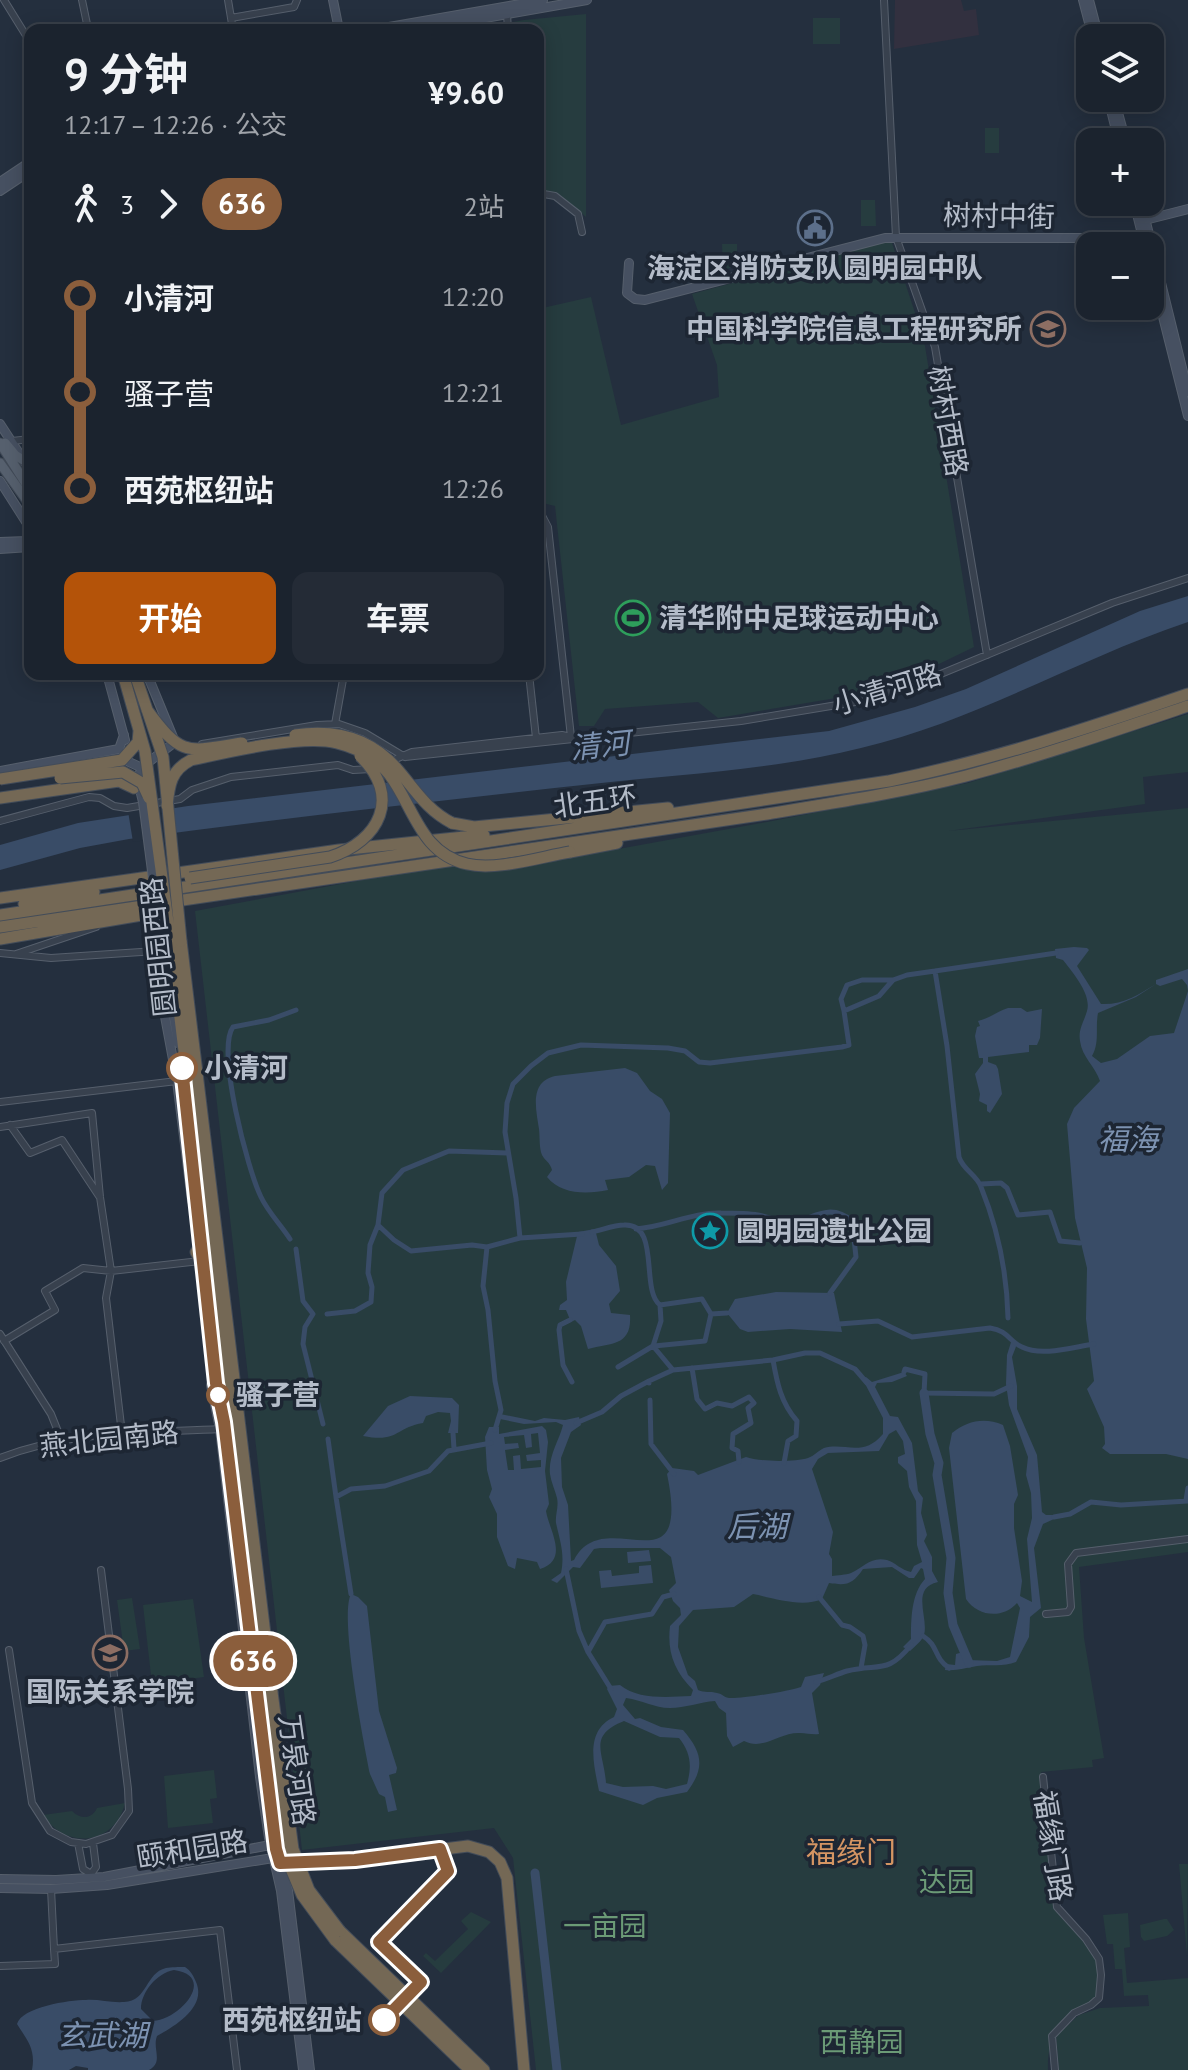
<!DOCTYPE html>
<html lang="zh">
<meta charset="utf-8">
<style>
:root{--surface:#1b232e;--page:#242b36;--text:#f1f3f6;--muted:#a0a4aa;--line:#39404a;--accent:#b45309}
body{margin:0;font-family:"PT Sans","Noto Sans SC",sans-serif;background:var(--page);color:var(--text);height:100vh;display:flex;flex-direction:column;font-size:30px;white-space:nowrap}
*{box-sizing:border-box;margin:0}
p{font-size:26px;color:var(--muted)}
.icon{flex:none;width:44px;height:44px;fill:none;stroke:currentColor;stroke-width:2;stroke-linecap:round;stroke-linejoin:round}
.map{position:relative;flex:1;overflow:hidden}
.sheet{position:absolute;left:24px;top:24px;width:520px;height:656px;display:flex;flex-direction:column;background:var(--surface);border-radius:16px;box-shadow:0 4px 20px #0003,0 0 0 2px var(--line)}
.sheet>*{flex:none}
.badge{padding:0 16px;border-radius:26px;font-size:28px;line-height:52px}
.fabs{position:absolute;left:1076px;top:24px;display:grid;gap:16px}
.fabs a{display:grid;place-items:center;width:88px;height:88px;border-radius:16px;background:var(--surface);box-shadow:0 4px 20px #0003,0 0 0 2px var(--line);font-size:40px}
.map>.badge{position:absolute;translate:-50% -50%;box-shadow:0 0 0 4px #fff}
.legs{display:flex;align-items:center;gap:12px;height:88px;padding:0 40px;font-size:26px}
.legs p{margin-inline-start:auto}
.overview{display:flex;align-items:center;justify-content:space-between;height:136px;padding:0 40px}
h1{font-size:44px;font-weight:700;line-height:60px}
.primary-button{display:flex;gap:16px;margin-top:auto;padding:16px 40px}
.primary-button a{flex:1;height:92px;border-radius:16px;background:var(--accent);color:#fff;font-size:32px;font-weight:700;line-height:92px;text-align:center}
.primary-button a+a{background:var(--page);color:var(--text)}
ul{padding:0 40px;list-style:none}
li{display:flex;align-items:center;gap:28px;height:96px;font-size:30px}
li i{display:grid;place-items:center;width:12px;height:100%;margin:0 10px;background:currentColor}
li i::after{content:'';width:20px;height:20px;margin:-10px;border:6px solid;border-radius:50%;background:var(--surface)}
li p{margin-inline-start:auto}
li:first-child i{background:linear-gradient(#0000 50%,currentColor 0)}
li:last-child i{background:linear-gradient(currentColor 50%,#0000 0)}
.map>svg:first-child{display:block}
</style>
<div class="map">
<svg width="1188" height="2070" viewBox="0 0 1188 2070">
<rect width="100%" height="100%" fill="#242f3e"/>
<path fill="#32303f" d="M895,0H961L964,11L976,9L979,35L894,49Z"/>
<path fill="#263c3f" d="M586,14V217L560,195L538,193V30H469L524,20Z
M813,18H840V44H813Z
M985,128H999V153H985Z
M861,200H875L876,226H861Z
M891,240L924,340L974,647L910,678L842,697L718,718L698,702L605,709L594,726H579L555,506L538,502V309L591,297L621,425L719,397L717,365L692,294Z
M722,244H737V266L723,270Z
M1188,714V772L1143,777L1145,804L948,831L1188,808V1552L1079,1567L1084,1638L1104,1758L1092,1760L1093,1767L1041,1772L1057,1907L1099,1959V1998C1068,2017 1046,2031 1048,2070H536L513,1858L494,1828L302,1850L195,911L449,864L476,872L514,868L767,822L968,783Z
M132,1598L140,1649L124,1651L117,1600Z
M193,1599L204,1677L152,1684L143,1605Z
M214,1770L217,1798L210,1799L213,1823L168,1828L164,1776Z
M125,1803C115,1846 65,1850 43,1815L72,1811C81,1820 92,1819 97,1808Z
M1179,1864H1188L1187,1956Z
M471,1912L491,1922L441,1973L423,1956L426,1953L435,1961L468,1929L461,1921Z
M1128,1913L1130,1947L1124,1948L1127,1983L1188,1978V2070H1059L1056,2036L1079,2015L1100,2008L1149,2006L1148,1995L1124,1996L1122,1969H1115L1113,1944H1107L1103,1915Z
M1164,1919H1167L1174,1930L1167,1936L1144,1941L1141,1937L1140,1925Z"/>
<path fill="#394c67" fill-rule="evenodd" d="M1188,596V622C1077,659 976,721 861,748C774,770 681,774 592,784C437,801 283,818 129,839L80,848L0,870V845L78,823L188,806L829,731L915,707L966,689L1140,611Z
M1074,947L1087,948L1089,950L1077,966L1101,1004C1123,1005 1138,995 1156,984V980L1188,969V1459L1166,1454H1110L1102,1448L1105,1444L1104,1427L1087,1389L1094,1381L1086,1319L1087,1268L1075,1218L1067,1124L1074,1108L1100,1081C1095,1066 1082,1057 1080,1041C1078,1029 1084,1022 1087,1011C1092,994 1072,972 1063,960L1056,958L1055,949ZM1182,979L1187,985L1188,991L1174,1033L1150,1036L1117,1059L1101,1063L1092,1056C1100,1042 1095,1028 1098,1013L1136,997L1156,984L1160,986Z
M1008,1008H1021L1027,1012L1042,1009L1040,1038L1037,1045H1029V1052L988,1057V1062L996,1065L998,1069L1002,1094L990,1113L987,1111V1105L979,1101L980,1094L975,1074L983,1063V1058H979L975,1036L977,1027L980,1026L978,1021C993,1017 995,1012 1008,1008Z
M625,1068L637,1073L650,1091L662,1099L670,1113L668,1183L662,1190L655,1166L646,1165L629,1177L605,1180L608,1190C588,1194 561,1195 547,1177L552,1170C550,1162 545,1161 542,1155C539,1148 540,1137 539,1129C536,1109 529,1082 555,1076Z
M595,1229L599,1245L616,1266L620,1291L609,1304L611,1313L630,1315C632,1346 612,1343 588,1349L581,1326L575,1320L571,1322L566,1310H559L560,1305L567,1300L566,1282L578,1232Z
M776,1292L834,1293L842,1332L790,1329L748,1332L740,1329L727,1313L735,1299Z
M1012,1339L1017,1344L1012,1357L1017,1386V1409L1037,1455L1042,1512L1046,1515H1054V1519L1043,1524L1034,1548L1041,1608L1030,1617L1029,1637L1016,1662C1003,1667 990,1664 977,1666C965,1668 957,1671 945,1670L946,1664L955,1665L956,1654L963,1652L967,1660L997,1661L1010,1657L1020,1608L1017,1603C1003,1619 978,1617 966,1599L949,1448L952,1433C967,1421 984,1417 1003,1425L1010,1446L1018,1495L1014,1504V1528L1022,1581L1020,1596L1032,1602L1027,1539L1032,1518L1031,1493L1026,1475L1028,1457L1009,1405L1006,1384L1007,1355Z
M904,1372L907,1376L892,1382L877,1383L875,1387L890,1416L898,1417L912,1443L918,1491L923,1498L921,1513L927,1535L924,1541L932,1557V1571L938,1582C910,1588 929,1618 924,1635C922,1641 914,1647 910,1651L903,1647L911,1639C911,1620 911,1594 925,1579L923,1569L921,1568L914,1578H909L892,1567L863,1569C853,1584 847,1586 829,1583L822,1599C802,1608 774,1598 753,1594L734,1607L693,1610L679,1626L678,1647L688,1675L695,1681L698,1690C705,1693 710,1691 717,1693C723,1694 723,1697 729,1698C740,1699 791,1691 801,1687L805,1677L824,1673L820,1685L812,1693L819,1734C812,1735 807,1733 800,1733C779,1732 764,1751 744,1741L733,1747L727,1736L726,1713L719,1708L715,1701C700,1702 685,1708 670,1708C654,1708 642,1700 626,1698L623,1705L635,1719L640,1718L661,1727L683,1730C703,1753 705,1768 687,1792L657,1798L643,1805L599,1791C594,1765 584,1731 614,1717L617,1709L607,1689L609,1686L620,1685C638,1700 668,1697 691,1696L693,1690C674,1671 667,1652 670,1626L681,1615L680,1608L673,1601L669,1590L676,1583L671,1557L660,1548H600L594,1549L580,1568L573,1567L557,1583L551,1580L561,1573C565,1554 560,1541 556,1523C555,1515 559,1507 557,1498C555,1490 551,1482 550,1474C548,1456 559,1441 563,1425L556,1422L524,1424L500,1419V1414L535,1421L544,1418L565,1420L579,1417L581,1425L571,1432L561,1458L562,1487L568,1505L571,1561L574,1560C604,1501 692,1595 667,1474L672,1468L694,1471L698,1475L746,1457C759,1462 795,1462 808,1458C814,1456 819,1450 824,1448C845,1442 863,1458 883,1434V1418L862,1378L866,1377L872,1382ZM896,1430L903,1441L905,1454L898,1457V1463L907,1471L909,1487L916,1501L917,1545L922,1562L914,1566L911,1572C901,1570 896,1563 887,1560C871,1556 864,1567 851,1573C846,1575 837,1575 832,1576V1559L829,1554L833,1532L812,1469L818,1459L828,1453L879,1451L889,1434ZM624,1721L660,1737L679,1738C691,1753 692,1766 687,1784L666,1789L653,1786L623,1787L606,1783C604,1752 587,1736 624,1721Z
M410,1396L452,1398L459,1405L458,1433H448L451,1421L450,1413L438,1412L426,1416L423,1423C394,1428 399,1443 363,1436L388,1406Z
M542,1426L546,1430L548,1442L545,1471L549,1504L546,1511C549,1530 570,1560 540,1569L537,1562L517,1558L515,1569L508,1566L497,1537V1514L489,1497L492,1489L487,1470L485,1437L489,1427H499V1434ZM538,1433L540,1453L526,1455L527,1461L541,1460V1467L521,1469L520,1455L513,1456L514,1470H508L505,1450L519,1448L518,1443L505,1444L504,1437L524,1435L526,1448L532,1447L531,1434Z
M649,1550L651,1561L628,1563L627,1552Z
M651,1565L653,1583L601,1588L599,1571L611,1570L612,1576L639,1573V1566Z
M351,1594L358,1597L367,1606L379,1711L397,1768L396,1773L389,1775L397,1810L388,1812L385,1797L379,1794L370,1774C364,1744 339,1616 351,1594Z
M185,1967C191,1971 193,1975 196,1982C207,2007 175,2026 157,2036C152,2049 164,2062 149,2070H88V2068L76,2066L69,2070H32C36,2049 27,2040 17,2024C22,2007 69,2000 86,2000C98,1999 111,2003 124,2002C148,2001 145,1973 166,1968C171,1967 179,1967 185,1967ZM174,1970C217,1976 181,2019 153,2021L141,2009C141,1992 157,1973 174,1970Z"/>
<path fill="#242f3e" d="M172,805L176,836L133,842L128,811Z"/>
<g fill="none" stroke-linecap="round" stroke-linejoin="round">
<path stroke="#394c67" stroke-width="5" d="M844,1011L841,999L847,985L862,980H892
M981,1184L1001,1183L1007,1188L1018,1215L1050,1212L1060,1241L1080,1243
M378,1225L394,1240L411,1251L472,1245L487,1247L520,1238L516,1198L505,1132L507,1103L513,1084L531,1066L548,1053L581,1045L668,1048L685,1051L699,1062L710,1063L842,1047L849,1045L844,1011L879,996L893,980L907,975L935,971
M636,1229C665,1227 693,1212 721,1213C733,1213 747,1213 758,1215C770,1217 783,1224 795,1222C816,1217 831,1203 852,1221L856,1257L830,1293
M592,1232C602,1230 614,1225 624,1225C661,1223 640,1290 660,1305L661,1321L653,1346L618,1367
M520,1238L582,1234
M290,1239C281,1225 268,1212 261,1197C248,1171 216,1050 233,1027L269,1020L296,1010
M487,1247L483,1286L488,1310L495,1381L501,1410L495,1430
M296,1249L303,1301L313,1314L305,1327L303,1344L323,1424
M660,1305L702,1299L711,1314L727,1313
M327,1314L355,1311L371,1302L372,1287L368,1273L370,1245L378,1225L382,1193L403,1170L449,1151L507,1153
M1008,1318C1007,1273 998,1229 981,1187C977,1175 963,1170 959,1157L947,1046L935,971L1056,953
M570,1320L560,1325L559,1330L563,1365L572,1382
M839,1324L878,1321L912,1337L990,1328C1009,1331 1008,1341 1022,1347C1042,1357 1073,1347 1094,1344
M653,1346L673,1370L773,1360L805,1353H820L855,1369L867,1383
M654,1346L705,1341L711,1314
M773,1360C777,1383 781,1403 797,1421L796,1436L788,1441L784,1463
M692,1368L697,1399L705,1409L717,1403L732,1406L749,1397L754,1403L748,1408L751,1423L733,1434L732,1448L738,1451L739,1462
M904,1372L905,1369L925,1374L924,1393L994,1394L1011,1386
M649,1383V1381L673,1370
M650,1400L651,1444L674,1474
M576,1423L602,1412L621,1396L649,1381
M453,1433L454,1449
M328,1439L336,1497L351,1489L385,1486L429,1471L448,1451L491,1443
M336,1497L351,1594
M1186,1500L1188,1488
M1054,1517L1070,1514L1091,1502L1121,1505L1188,1501
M566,1569L579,1631L588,1652L611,1689
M819,1597L842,1625L850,1627L863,1636L865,1645L861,1668
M923,1636C939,1646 933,1657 949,1668
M588,1652L605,1622L652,1614L663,1597L674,1594
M816,1682C827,1679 837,1674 847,1671C879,1663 887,1675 911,1645"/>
<path stroke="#394c67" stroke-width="9" d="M924,1393L930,1434L939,1463L937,1475L951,1558L948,1593L953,1625L969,1663
M535,1873L557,2070"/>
<g stroke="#565f6c" stroke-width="8">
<path id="street" d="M4,0L30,42
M228,0L233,30
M884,0L896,237L935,347L987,655
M507,14L508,30
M231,18L294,7L297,0
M77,30L87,24L82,0
M538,193L555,196L578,214L582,232
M12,441L30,439
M538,508L548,527L571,737
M529,674L536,738
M335,724L344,674
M202,744L317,725L339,724L365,733L405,757
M405,757L741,721L855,702L919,683L1112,603L1188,578
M389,762L412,752L562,735L571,737
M0,821L89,797L100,798L114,806L127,808L180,799L192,790L231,777L338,765L353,770L371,769
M0,953L51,958L156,951
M16,954L96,927
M0,1102L177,1081
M10,1125L30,1153L62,1140L99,1196
M0,1127L92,1113L100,1197L111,1271L106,1298L122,1434
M0,1334L51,1414L61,1439
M4,1341L55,1310L45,1291L83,1268L111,1271L200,1261
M0,1458C71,1430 145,1433 220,1429
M1046,1614L1068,1612L1071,1607L1068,1564L1076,1553L1188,1539
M9,1650L32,1803L50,1831L71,1842L86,1844L112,1835L129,1811L128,1789L101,1570
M1043,1777L1057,1907L1086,1939L1099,1959L1101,1975L1099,1998L1091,2005L1074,2013L1052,2036L1055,2070
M78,1843L83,1869L91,1874
M91,1878V1874L96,1867L93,1843
M51,1889L54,1949L220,1930L237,2070
M0,1966L55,1964L54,1949"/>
</g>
<g stroke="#565f6c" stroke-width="10">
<path id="secondary" d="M333,0L339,30
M1083,0L1093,38
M1089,0L1099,38
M372,30L543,0
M417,30L587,0
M1108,98L1119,142
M1114,98L1126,142
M0,182L30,162
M0,191L30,171
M1134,202L1145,246
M1141,202L1188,392
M1145,220L1188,209
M629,263L627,293L635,299L645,300L885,238H1149
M1150,265L1188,416
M0,424L30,470
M0,481L30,528
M0,542L27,541L30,534
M0,549L30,547
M107,674L125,740
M129,762L140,767L146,764
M0,771L119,749L124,735
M143,802L137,777L146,764L175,742L147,674
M160,932L178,1043
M155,937L161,995L177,1081L192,1201
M196,1195L216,1383L224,1419
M211,1385L220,1429L260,1777L269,1838L281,1891L303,2070
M259,1711L276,1849L288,1890L310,2070
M0,1879L56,1880L104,1877L270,1845
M0,1888L51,1889L107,1885L273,1858"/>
</g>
<g stroke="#414a57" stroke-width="11">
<path id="primary" d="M0,443L30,490
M5,443L15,455L23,460
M0,463L30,505"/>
</g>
<g stroke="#434c59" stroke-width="13">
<path id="highway" d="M0,798L119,781L134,788
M452,823L474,827L668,808
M570,852L617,843
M0,898L339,850L484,835
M24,904L94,892
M0,915L889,781C992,760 1089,728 1188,694
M0,927L767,814C833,803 900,793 966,776C1041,756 1114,731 1188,706
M0,939L165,911
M181,941L272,1692
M171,944L262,1692
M196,1252L208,1273
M280,1863L355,1860L468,1846L489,1852L500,1862L507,1878L524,2070
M340,1931L484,2070
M335,1940L470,2070"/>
</g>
<use href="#street" stroke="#38414e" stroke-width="6"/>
<use href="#secondary" stroke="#465061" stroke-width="8"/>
<use href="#primary" stroke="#56606e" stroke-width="9"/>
<use href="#highway" stroke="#746855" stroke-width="11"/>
<g stroke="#565f6c" stroke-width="10" stroke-linecap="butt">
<path id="secondary-bridge" d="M143,802L160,932"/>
</g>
<g stroke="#434c59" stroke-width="13" stroke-linecap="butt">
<path id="highway-bridge" d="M123,674L145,751L171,944
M135,674L163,757L181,941
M147,710C182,757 186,752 242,743
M295,735C335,729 371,738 398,770C416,791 427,810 452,823
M60,778L123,772L142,783L149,798
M0,779L122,760L138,742L139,731
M167,806C169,785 171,770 191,760C227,752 303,734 337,743C357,748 376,758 389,774C414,807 420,853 467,864C496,871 540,857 570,852
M190,878L330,857C380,841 402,796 360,756
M262,1692L284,1852L302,1895L335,1940
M272,1692L293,1849L309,1890L340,1931"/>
</g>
<use href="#secondary-bridge" stroke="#465061" stroke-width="8"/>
<use href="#highway-bridge" stroke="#746855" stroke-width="11"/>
</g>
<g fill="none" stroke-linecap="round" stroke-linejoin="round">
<g stroke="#fff" stroke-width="18">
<path id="line-1" d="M182,1068L216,1383L224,1422L276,1849L280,1863L355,1860L440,1849L448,1871L379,1942L421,1982L384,2020"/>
</g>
<use href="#line-1" stroke="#8b5e3c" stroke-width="12"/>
</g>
<defs>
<g id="civic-ring" transform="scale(1.8)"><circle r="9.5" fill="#1d2633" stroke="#5c6f8a" stroke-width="1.5"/><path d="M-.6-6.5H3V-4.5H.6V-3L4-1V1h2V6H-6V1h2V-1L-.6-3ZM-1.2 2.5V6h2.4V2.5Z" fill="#5c6f8a"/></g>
<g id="university-ring" transform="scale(1.8)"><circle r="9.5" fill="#1d2633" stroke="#8d6e63" stroke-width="1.5"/><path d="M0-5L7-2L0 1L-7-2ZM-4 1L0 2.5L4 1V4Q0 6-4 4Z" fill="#8d6e63"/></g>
<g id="stadium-ring" transform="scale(1.8)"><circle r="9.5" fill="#1d2633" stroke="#2e9e5b" stroke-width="1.5"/><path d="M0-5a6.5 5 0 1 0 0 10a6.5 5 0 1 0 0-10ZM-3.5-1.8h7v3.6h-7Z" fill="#2e9e5b"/></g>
<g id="sight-ring" transform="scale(1.8)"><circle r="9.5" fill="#1d2633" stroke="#0f9aa8" stroke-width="1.5"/><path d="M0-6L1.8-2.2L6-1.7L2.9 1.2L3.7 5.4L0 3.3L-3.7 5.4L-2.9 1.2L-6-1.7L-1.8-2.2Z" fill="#0f9aa8"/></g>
</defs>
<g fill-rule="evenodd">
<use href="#civic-ring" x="815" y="228"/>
<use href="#university-ring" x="1048" y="329"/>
<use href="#stadium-ring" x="633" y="618"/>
<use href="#sight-ring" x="710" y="1231"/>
<use href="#university-ring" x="110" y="1653"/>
</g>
<g fill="#fff" stroke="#8b5e3c" stroke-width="4">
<circle cx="182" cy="1068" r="14"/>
<circle cx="218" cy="1395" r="10"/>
<circle cx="384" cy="2020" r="14"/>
</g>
<g text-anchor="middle" stroke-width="7" stroke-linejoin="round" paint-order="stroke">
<g font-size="28" fill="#b4bcc9" stroke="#1d2633">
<text transform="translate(999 216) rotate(1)" y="10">树村中街</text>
<text transform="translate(948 421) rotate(80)" y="10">树村西路</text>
<text transform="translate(887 689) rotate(-17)" y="10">小清河路</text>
<text transform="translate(595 801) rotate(-8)" y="10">北五环</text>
<text transform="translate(158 947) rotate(-96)" y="10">圆明园西路</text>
<text transform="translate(109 1439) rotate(-6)" y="10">燕北园南路</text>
<text transform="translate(297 1770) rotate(82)" y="10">万泉河路</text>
<text transform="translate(1053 1846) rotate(81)" y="10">福缘门路</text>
<text transform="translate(192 1849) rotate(-9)" y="10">颐和园路</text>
</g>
<g font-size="28" font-weight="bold" fill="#b4bcc9" stroke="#1d2633">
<text x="815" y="278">海淀区消防支队圆明园中队</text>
<text x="1022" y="339" text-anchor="end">中国科学院信息工程研究所</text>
<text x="659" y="628" text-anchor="start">清华附中足球运动中心</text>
<text x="736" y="1241" text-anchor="start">圆明园遗址公园</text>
<text x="110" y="1702">国际关系学院</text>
</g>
<g font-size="28" font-weight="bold" fill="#b4bcc9" stroke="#1d2633" text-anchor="start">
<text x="204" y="1078">小清河</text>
<text x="236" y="1405">骚子营</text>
<text x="362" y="2030" text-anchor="end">西苑枢纽站</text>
</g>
<g font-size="28" fill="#6b9a76" stroke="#1d2633">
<text x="947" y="1892">达园</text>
<text x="605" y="1936">一亩园</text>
<text x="862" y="2052">西静园</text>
</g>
<g font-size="30" font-style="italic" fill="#7c92b1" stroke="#1d2633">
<text transform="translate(600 746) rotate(-6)" y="10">清河</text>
<text x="1128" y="1150">福海</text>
<text x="757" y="1537">后湖</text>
<text x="102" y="2046">玄武湖</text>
</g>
<g font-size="30" fill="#d59563" stroke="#1d2633">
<text x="851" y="1863">福缘门</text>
</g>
</g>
</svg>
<div class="fabs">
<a><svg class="icon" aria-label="layers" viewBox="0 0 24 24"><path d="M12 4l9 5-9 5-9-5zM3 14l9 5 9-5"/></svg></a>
<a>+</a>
<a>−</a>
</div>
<b class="badge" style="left:253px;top:1661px;background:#8b5e3c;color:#fff">636</b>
<section class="sheet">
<div class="overview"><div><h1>9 分钟</h1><p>12:17 – 12:26 · 公交</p></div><b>¥9.60</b></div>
<div class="legs"><svg class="icon" aria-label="walk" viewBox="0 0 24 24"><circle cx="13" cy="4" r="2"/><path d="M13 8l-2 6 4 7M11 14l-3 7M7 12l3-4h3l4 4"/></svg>3<svg class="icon" aria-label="forward" viewBox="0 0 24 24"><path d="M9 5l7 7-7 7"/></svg><b class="badge" style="background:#8b5e3c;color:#fff">636</b><p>2站</p></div>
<ul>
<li><i style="color:#8b5e3c"></i><b>小清河</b><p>12:20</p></li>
<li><i style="color:#8b5e3c"></i><span>骚子营</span><p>12:21</p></li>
<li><i style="color:#8b5e3c"></i><b>西苑枢纽站</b><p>12:26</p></li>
</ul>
<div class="primary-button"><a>开始</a><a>车票</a></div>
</section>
</div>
